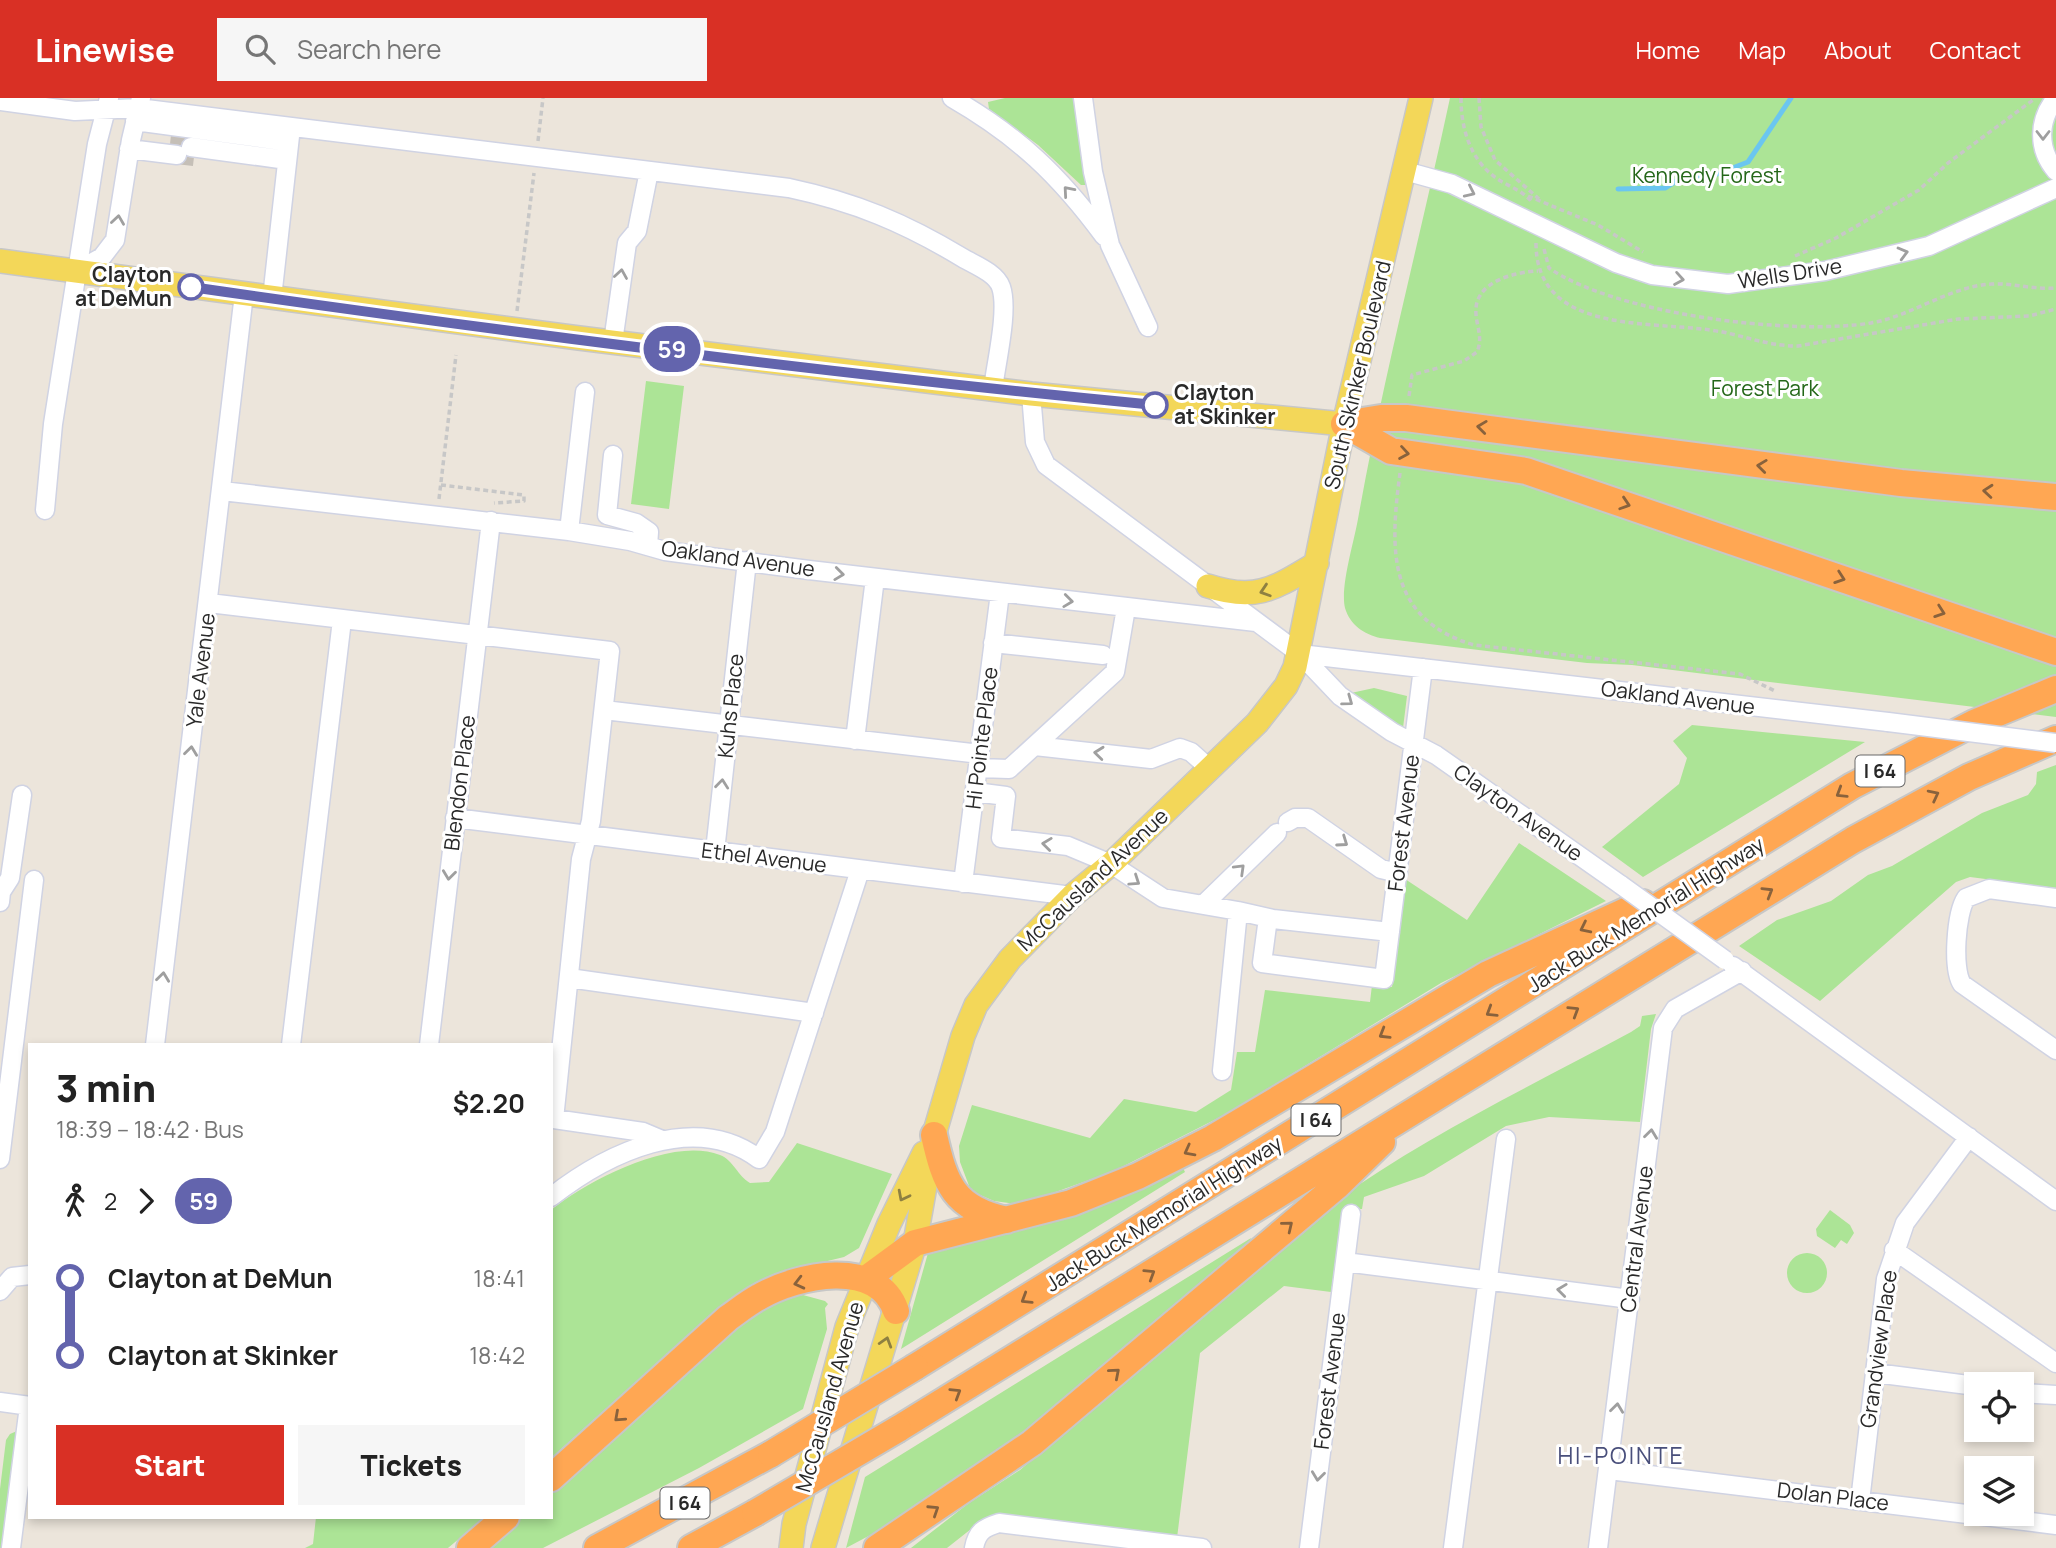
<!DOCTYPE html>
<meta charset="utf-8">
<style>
:root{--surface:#fff;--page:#f6f6f6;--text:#222;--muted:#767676;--accent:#d93025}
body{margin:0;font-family:Manrope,sans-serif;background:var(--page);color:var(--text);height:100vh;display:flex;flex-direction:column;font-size:26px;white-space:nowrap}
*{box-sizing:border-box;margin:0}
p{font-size:23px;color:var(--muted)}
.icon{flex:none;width:38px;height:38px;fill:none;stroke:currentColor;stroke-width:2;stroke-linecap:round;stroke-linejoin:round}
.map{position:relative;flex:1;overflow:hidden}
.sheet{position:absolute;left:28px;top:945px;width:525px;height:476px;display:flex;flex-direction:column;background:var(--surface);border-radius:0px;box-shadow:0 4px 10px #0003}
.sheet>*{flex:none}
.badge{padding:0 14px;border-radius:23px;font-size:24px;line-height:46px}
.controls{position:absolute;left:1964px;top:1274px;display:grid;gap:14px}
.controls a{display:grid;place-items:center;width:70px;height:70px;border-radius:0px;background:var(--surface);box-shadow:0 4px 10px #0003;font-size:35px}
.map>.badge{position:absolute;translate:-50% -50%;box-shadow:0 0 0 4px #fff}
.legs{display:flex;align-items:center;gap:10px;height:77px;padding:0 28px;font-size:23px}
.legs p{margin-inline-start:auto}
.overview{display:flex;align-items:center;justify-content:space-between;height:119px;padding:0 28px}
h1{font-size:38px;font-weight:800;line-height:52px}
.primary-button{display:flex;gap:14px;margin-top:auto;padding:14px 28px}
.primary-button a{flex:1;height:80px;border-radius:0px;background:var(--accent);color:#fff;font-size:28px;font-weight:800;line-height:80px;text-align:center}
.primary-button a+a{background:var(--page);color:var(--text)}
ul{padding:0 28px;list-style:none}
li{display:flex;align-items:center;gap:24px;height:77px;font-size:26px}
li i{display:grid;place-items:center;width:10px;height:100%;margin:0 9px;background:currentColor}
li i::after{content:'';width:18px;height:18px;margin:-9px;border:5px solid;border-radius:50%;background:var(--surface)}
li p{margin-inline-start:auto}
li:first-child i{background:linear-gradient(#0000 50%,currentColor 0)}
li:last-child i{background:linear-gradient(currentColor 50%,#0000 0)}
header{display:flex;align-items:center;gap:42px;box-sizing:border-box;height:98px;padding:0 35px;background:var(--accent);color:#fff}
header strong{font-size:33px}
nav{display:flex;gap:38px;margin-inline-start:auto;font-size:24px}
.search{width:490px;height:63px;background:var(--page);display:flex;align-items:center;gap:18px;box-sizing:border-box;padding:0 24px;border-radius:0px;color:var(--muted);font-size:26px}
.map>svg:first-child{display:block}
</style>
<header>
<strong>Linewise</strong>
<div class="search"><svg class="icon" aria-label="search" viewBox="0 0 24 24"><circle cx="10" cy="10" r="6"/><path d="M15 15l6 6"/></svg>Search here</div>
<nav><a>Home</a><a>Map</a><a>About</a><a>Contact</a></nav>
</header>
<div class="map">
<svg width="2056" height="1450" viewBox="0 0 2056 1450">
<rect width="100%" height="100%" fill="#ece5db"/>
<path fill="#ace496" d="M1005,0H1078L1087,87H1081L1038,47L989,11L988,4Z
M1450,0H2056V619L1632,567L1587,565L1380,540C1364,536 1350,527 1345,510C1340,489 1354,444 1358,421C1383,280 1420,140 1450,0Z
M646,283L684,288L669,411L631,406Z
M1374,590L1407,598L1403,630L1351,595Z
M1692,627L1865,644L1643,779L1602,749L1679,686L1687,660L1673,643Z
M2056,667V790L1970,779L1956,784L1820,903L1739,848L1777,822L1831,803L1868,777L1892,768L1982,715L2028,697L2036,686L2037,674Z
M1519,745L1606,803L1441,885L1228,1015L1114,1073L1039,1100L1016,1106L994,1103L971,1093L960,1064L959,1048L972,1007L1090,1040L1124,1001L1196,1014L1231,992L1237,954H1255L1265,892L1370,904L1372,887L1392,889L1405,781L1467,822Z
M1656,916L1651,931L1640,1024L1549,1019L1506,1028L1424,1078L1364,1099L1362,1111L1343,1110L1331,1194L1284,1188L1200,1255L1177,1440L997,1417L985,1420L947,1450H911L969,1405L1020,1372L1334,1104C1427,1037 1531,988 1631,934L1640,928L1642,918Z
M797,1045L892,1076L859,1150L844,1159L774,1176L723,1206L551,1360V1112C587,1083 672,1038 720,1057C733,1062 738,1078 750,1085L769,1084Z
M1182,1068L1185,1074L901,1251L928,1155Z
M1830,1112L1850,1127L1854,1135L1847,1146L1841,1142L1835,1150L1817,1138L1816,1131Z
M1251,1140L1248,1148L1004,1351L893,1425L846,1450L865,1379Z
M1787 1175a20 20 0 1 1 40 0a20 20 0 1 1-40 0Z
M803,1197L825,1203L828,1206L825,1210L827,1231L803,1311L699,1370L543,1450H486L520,1419H551V1391L751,1216L781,1202Z
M17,1333L6,1450H0V1391L6,1342L10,1336Z
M316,1419H485L448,1450H305L313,1446Z"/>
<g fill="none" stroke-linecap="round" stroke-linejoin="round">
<path stroke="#6bc6f0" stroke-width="5" d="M1618,91L1665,90L1678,82L1717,76L1748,64L1791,0"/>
<path stroke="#c5bfb7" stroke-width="18" stroke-dasharray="18 9" stroke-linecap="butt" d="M171,37L189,39
M177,57L194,59"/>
<g stroke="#d0d3e3" stroke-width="21">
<path id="minor" d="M952,0C1018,38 1059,77 1104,138
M1083,0L1093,74L1110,147L1148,229
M2056,0C2038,22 2037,51 2056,73
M0,3L75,13L138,10L789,90C855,104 905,125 963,160C975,167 996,175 1001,189C1009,212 996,265 993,291
M135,23L289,44
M191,49L287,62
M129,51L177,57
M1405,73L1452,86L1616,165L1652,177L1728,186L1825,173L1929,148L2056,90
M79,172L102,159L115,142L131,42L141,0
M272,200L291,29
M613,244L627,145L637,133L649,73
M1031,296L1035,344L1046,367L1300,556L1340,598L1392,634L1436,657L1621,787
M613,357L607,417L636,425L649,434L648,448
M222,393L569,433L630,443L665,453L809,472L1256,524
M45,412L53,326L97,46L109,0
M569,433L585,294
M209,505L610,553L591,723L581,761L554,1021L643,1034L662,1042
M993,545L1103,557
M1300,556L1888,624
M604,612L980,656
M855,642L875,480
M1035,648L1151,661L1180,650L1191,654L1210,671
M978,670L1009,671L1115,574L1126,510
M975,694L1006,698L1001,740L1068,748L1111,766L1163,800L1238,813L1222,973
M455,720L1072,798
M1288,724L1295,720H1308L1381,771L1398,775
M715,753L747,463
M963,785L1000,495
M2056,800L1989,791L1966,800C1956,815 1952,871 1962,886L2056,952
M0,804L1,794L10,780L22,697
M1204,806L1277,735
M1238,813L1273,821L1390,834
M1268,820L1262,865L1384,881L1423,570
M1733,868L2056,1103
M569,880L814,915
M155,947L244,196
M291,947L342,522
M429,947L491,423
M0,1061L34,782
M551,1099C606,1056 694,1012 759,1061L775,1034L860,772
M1894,1152L2056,1265
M1345,1164L1630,1201
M0,1193L12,1179L30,1177
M1875,1275L1976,1288
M2021,1295L2056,1297
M0,1304L30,1308
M1609,1372L2056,1427
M1860,1403L1886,1181L1905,1125L1969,1039
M11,1450L29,1308
M974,1450C977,1434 983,1430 999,1425L1202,1450
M1309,1450L1351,1116
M1453,1450L1506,1041
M1598,1450L1663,930L1675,911L1742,873"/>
</g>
<g stroke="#c7c7c7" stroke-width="26">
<path id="major" d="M0,163L579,240L1031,296L1344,326
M1208,488C1257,504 1275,490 1317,465
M791,1450L794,1426L847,1229L889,1126L924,1055
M823,1450L915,1145L934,1037L963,938L976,907L1010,861L1072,798L1111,766L1257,625L1286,588L1295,569L1344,326L1421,0"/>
</g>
<g stroke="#c7c7c7" stroke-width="30">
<path id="highway" d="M1344,326L1391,353L1526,373L2056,554
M1344,326L1381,320H1406L1901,385L2056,399
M934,1037C945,1086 954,1111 1007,1122
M866,1181L915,1145L1071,1105L1138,1078L1213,1040L1488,876L1643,805
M915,1269L1852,688L1974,625L2056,591
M898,1331L1853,742L1969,679L2056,641
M551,1380L728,1220C738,1213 748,1205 759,1199C797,1177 878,1159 896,1213
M470,1450L506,1419
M597,1450L771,1356
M691,1450L755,1415
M877,1450L1032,1345L1338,1087L1382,1044"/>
</g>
<path stroke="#c7c7c7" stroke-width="3.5" stroke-dasharray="5 3.5" stroke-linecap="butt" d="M1461,0C1461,32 1471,64 1499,82C1510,89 1523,93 1532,104
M1479,0L1481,29L1495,62L1539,101
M538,43L543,0
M1528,98L1598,127L1643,154
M1536,145C1536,235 1647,223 1710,232C1742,236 1764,248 1798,248L1958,221L2029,218L2056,211
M1544,151L1549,170C1615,216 1791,238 1871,225C1912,218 1950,188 1992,186C2014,185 2034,192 2056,190
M1795,158L1836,140L1919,92L1948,65L2033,2
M517,213L534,75
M1409,298L1412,277L1464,263L1477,254C1483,240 1477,230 1476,216C1473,184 1514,174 1538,173
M1400,375C1390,450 1386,521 1474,547L1740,576L1775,593
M441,387L524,397V403L494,405
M439,401L456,257"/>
<use href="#minor" stroke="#fff" stroke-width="18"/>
<use href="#major" stroke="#f3d759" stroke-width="23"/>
<use href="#highway" stroke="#ffa753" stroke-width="26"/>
<g stroke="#d0d3e3" stroke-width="21" stroke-linecap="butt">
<path id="minor-bridge" d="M1888,624L2056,645
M1621,787L1725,862"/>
</g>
<g stroke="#c7c7c7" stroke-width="30" stroke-linecap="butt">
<path id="highway-bridge" d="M771,1356L915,1269
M755,1415L898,1331"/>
</g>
<use href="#minor-bridge" stroke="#fff" stroke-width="18"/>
<use href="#highway-bridge" stroke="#ffa753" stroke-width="26"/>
</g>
<defs><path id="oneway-chevron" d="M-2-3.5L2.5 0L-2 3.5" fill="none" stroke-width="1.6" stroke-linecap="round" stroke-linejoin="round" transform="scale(1.75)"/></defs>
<g stroke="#9f9f9f">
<use href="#oneway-chevron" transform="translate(2043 37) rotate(90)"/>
<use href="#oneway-chevron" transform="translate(1068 93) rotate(-131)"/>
<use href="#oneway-chevron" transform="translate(1470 94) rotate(25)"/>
<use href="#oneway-chevron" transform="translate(118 122) rotate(-82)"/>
<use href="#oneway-chevron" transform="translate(1903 155) rotate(-15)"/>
<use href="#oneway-chevron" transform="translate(621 176) rotate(-81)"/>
<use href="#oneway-chevron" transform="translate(1679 181) rotate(10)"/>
<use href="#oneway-chevron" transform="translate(839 476) rotate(7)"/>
<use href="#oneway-chevron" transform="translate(1068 503) rotate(7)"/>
<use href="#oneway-chevron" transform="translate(1348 603) rotate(36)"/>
<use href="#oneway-chevron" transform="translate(191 653) rotate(-83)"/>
<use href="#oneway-chevron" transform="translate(1099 655) rotate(-174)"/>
<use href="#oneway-chevron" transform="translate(722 686) rotate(-84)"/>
<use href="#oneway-chevron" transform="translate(1343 744) rotate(35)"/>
<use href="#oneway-chevron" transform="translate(1047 746) rotate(-173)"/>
<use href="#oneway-chevron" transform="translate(1240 771) rotate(-44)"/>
<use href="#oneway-chevron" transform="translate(449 777) rotate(97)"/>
<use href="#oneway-chevron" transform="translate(1135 783) rotate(34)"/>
<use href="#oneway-chevron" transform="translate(163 879) rotate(-83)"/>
<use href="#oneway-chevron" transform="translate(1651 1036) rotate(-83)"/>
<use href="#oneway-chevron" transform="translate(1562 1192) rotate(-173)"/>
<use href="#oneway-chevron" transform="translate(1617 1310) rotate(-83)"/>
<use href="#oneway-chevron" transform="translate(1318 1378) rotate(97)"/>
</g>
<g stroke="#89623c">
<use href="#oneway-chevron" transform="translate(1482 329) rotate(-173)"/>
<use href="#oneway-chevron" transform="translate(1404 355) rotate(9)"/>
<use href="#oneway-chevron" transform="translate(1762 368) rotate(-173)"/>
<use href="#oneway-chevron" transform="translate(1988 393) rotate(-175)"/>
<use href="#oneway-chevron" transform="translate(1625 406) rotate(18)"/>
<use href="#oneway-chevron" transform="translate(1840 480) rotate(19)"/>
<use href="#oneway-chevron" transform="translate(1940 514) rotate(19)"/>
<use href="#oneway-chevron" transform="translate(1841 695) rotate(148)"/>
<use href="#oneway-chevron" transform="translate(1934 697) rotate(-27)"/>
<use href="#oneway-chevron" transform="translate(1768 794) rotate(-31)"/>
<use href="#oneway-chevron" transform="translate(1585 830) rotate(154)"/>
<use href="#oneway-chevron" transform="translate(1574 913) rotate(-32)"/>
<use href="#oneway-chevron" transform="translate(1491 914) rotate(148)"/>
<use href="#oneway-chevron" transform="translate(1384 936) rotate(149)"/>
<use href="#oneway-chevron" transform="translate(1189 1053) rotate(152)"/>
<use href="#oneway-chevron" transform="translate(1288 1128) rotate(-39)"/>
<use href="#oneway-chevron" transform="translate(1150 1176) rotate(-32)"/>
<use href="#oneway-chevron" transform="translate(799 1185) rotate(166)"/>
<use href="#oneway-chevron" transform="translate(1026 1201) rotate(148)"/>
<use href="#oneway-chevron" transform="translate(1115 1275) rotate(-41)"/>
<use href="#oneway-chevron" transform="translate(956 1295) rotate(-32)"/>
<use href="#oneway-chevron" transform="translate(619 1319) rotate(138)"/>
<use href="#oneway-chevron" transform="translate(934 1412) rotate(-33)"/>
</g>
<g stroke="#8e8041">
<use href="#oneway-chevron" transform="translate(1265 493) rotate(162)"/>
<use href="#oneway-chevron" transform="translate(903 1098) rotate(117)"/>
<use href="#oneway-chevron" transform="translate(886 1244) rotate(-73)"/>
</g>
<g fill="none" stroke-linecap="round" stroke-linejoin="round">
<g stroke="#fff" stroke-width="16">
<path id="line-1" d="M191,189C511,235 833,276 1155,307"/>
</g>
<use href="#line-1" stroke="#6364ad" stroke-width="10"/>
</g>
<g fill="#fff" stroke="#6364ad" stroke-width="3.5">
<circle cx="191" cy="189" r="12"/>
<circle cx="1155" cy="307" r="12"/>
</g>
<g text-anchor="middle" stroke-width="6" stroke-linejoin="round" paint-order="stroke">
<g fill="#fff" stroke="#696969" stroke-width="2">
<rect x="1855.5" y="657.5" width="49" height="31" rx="5"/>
<rect x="1291.5" y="1006.5" width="49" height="31" rx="5"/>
<rect x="660.5" y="1389.5" width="49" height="31" rx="5"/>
</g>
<g font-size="19" font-weight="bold" fill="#292929">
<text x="1880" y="680">I 64</text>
<text x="1316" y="1029">I 64</text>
<text x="685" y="1412">I 64</text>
</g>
<g font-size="21" fill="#246718" stroke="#fff">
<text x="1707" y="85">Kennedy Forest</text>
<text x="1765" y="298">Forest Park</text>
</g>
<g font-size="21" fill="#292929" stroke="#fff">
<text transform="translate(1790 176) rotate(-9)" y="7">Wells Drive</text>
<text transform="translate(1358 277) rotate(-77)" y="7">South Skinker Boulevard</text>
<text transform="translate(738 461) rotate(8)" y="7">Oakland Avenue</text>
<text transform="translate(201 572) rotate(-83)" y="7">Yale Avenue</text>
<text transform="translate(1678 600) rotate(7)" y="7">Oakland Avenue</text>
<text transform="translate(731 608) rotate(-84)" y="7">Kuhs Place</text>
<text transform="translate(982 640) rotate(-83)" y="7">Hi Pointe Place</text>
<text transform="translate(460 685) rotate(-83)" y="7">Blendon Place</text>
<text transform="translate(1518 715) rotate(35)" y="7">Clayton Avenue</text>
<text transform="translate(1404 725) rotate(-83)" y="7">Forest Avenue</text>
<text transform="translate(764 760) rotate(7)" y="7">Ethel Avenue</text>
<text transform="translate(1093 782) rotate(-43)" y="7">McCausland Avenue</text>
<text transform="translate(1646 817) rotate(-32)" y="7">Jack Buck Memorial Highway</text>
<text transform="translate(1164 1116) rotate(-32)" y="7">Jack Buck Memorial Highway</text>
<text transform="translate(1637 1141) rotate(-83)" y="7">Central Avenue</text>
<text transform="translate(1879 1251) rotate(-82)" y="7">Grandview Place</text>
<text transform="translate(1330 1283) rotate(-83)" y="7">Forest Avenue</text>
<text transform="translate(830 1299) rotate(-74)" y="7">McCausland Avenue</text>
<text transform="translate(1833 1399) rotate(7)" y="7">Dolan Place</text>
</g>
<g font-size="21" font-weight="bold" fill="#292929" stroke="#fff" text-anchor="end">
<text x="172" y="184">Clayton<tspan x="172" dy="24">at DeMun</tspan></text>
<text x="1174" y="302" text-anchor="start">Clayton<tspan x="1174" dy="24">at Skinker</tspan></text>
</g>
<g font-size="23" letter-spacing="2" fill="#494f7b" stroke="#fff">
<text x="1621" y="1366">HI-POINTE</text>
</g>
</g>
</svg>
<div class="controls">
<a><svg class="icon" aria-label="locate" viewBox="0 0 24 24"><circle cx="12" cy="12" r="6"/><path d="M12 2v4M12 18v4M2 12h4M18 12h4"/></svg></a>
<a><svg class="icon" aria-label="layers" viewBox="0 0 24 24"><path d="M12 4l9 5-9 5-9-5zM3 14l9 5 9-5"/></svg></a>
</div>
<b class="badge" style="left:672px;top:251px;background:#6364ad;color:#fff">59</b>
<section class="sheet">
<div class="overview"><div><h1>3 min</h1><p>18:39 – 18:42 · Bus</p></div><b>$2.20</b></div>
<div class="legs"><svg class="icon" aria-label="walk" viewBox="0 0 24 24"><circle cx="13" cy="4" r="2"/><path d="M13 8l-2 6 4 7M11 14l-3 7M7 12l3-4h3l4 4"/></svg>2<svg class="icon" aria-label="forward" viewBox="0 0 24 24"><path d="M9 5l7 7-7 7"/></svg><b class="badge" style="background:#6364ad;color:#fff">59</b></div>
<ul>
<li><i style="color:#6364ad"></i><b>Clayton at DeMun</b><p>18:41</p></li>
<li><i style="color:#6364ad"></i><b>Clayton at Skinker</b><p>18:42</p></li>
</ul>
<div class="primary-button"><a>Start</a><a>Tickets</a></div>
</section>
</div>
